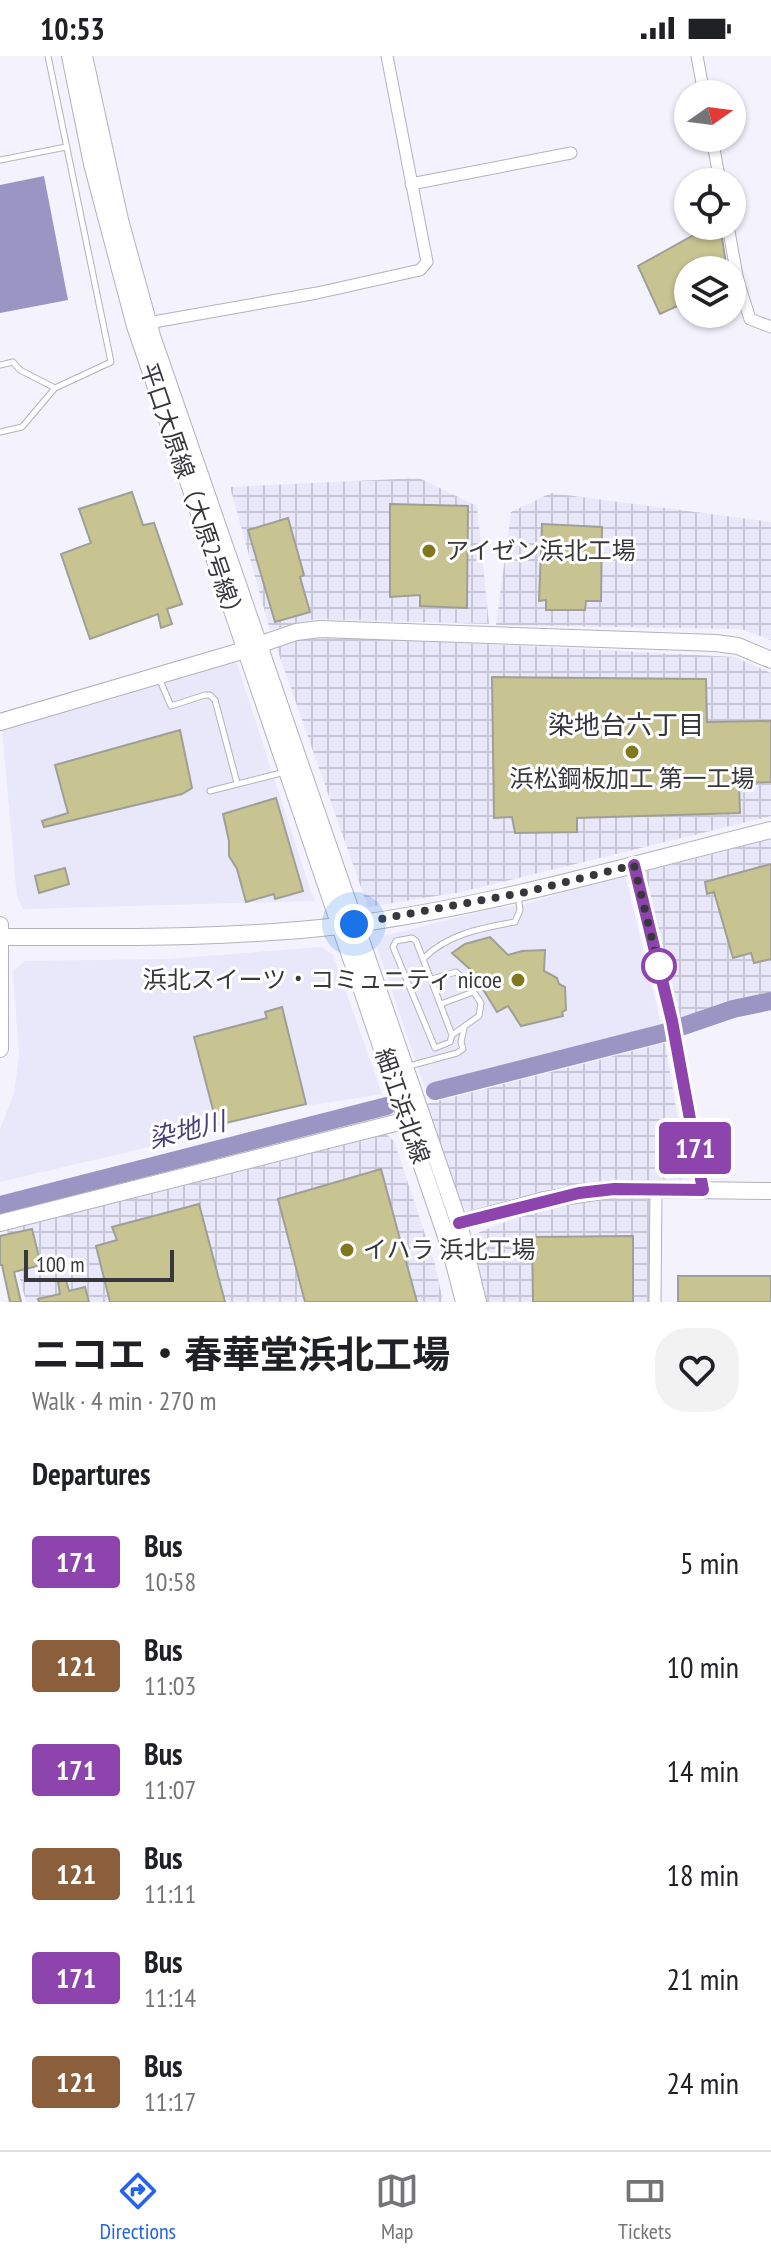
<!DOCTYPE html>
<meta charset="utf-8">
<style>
:root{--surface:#fff;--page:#f2f2f2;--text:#202124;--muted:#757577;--line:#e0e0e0;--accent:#2563eb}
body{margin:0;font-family:"PT Sans Narrow","Noto Sans JP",sans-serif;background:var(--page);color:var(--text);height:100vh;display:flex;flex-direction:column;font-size:30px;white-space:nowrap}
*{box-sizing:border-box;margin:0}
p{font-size:26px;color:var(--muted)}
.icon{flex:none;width:44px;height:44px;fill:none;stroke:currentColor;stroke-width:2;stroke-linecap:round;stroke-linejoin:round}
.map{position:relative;height:1246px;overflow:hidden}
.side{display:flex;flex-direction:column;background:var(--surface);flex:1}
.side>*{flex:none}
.badge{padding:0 16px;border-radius:6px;font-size:28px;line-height:52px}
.needle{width:52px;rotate:76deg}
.buttons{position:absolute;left:674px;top:24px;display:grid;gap:16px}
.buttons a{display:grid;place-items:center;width:72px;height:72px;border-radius:50%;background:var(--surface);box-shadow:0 2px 6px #0004;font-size:40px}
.scale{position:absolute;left:24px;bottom:20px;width:150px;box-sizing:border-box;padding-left:8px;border:4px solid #38383c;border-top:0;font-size:22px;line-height:28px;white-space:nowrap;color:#38383c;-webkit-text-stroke:6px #fff;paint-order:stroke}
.you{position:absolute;width:40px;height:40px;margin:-20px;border:6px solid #fff;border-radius:50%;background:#1a73e8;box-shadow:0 0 0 12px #1a73e833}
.map>.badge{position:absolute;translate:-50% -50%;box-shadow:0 0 0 4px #fff}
h2{padding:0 32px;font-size:30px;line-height:72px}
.round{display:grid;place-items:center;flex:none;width:84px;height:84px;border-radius:32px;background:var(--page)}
.headline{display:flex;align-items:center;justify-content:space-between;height:136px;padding:0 32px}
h1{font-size:38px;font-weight:700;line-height:60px}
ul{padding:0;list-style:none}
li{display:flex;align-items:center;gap:24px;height:104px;padding:0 32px}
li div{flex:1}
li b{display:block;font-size:30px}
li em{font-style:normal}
li .badge{min-width:88px;font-weight:700;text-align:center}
.status{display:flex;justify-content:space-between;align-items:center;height:56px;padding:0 40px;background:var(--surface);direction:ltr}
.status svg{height:22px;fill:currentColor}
.menu{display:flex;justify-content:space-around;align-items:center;height:112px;border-top:2px solid var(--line);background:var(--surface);font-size:22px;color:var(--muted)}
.menu a{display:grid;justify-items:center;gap:4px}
.menu .on{color:var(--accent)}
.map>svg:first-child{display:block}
</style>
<div class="status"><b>10:53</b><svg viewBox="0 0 49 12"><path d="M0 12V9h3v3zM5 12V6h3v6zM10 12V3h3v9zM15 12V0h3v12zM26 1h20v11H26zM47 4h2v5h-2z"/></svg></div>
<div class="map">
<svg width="771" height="1246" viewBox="0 0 771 1246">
<defs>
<pattern id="industrial-grid" width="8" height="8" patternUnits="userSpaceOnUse" patternTransform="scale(2)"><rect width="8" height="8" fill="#e9e7fa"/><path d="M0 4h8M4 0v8" fill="none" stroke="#c9c7d7"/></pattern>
</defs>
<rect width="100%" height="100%" fill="#f3f2fd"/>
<path fill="#e9e7fa" d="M231,605L237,608L314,845L23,853L17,841L2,672Z
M619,819L626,823L661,968L425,1032L377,891L384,880L488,854L523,849Z
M322,891L333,899L382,1038L291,1052L213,1072V1076L0,1126V1073L14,1038L19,1000L13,915L25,905L169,903Z"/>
<path fill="url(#industrial-grid)" d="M419,422L477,450L489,568L316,563L270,574L230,431Z
M551,437L771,466V584L741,573L496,569L511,456Z
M307,579L735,601L771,617V760L461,836L368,851L277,593L282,587Z
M771,783V940L729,948L680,964L642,820L647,815Z
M665,987L688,1123L610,1125L545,1134L468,1155L459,1145L426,1048Z
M386,1078L394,1085L435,1208L443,1246H26L7,1174Z
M611,1138L650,1140L649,1246H481L463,1183L537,1153Z"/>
<path fill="#9b95c4" d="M44,120L68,244L0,257V129Z"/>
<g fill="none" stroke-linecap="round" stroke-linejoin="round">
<path stroke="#9b95c4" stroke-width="18" d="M435,1035L663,977L733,953L771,945
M0,1149L387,1050"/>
</g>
<path fill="#c8c491" stroke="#9f9f95" stroke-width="2" d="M710,170H720L727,214H688V245L660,258L638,210Z
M132,436L143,469L154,467L182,548L167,553L172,568L161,572L158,558L90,583L61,498L91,487L79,453Z
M390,448L468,450L467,552L420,550V539L390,541Z
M288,462L304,519L300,521L310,556L275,566L248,474Z
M542,468L602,471L601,545H586L585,554H546V544L539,545Z
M492,621L706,623L707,666L771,665V726L739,727L740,757L577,762V776L515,777L512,761L494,762Z
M180,674L192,732L182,738L44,771L42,765L68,757L55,709Z
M276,742L303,835L275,843L274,838L246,846L237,813L229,800V785L223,758Z
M771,808V903L754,907L751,897L733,902L714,836L707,838L705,826Z
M65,812L69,828L39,837L35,820Z
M490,881L508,899L522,895L545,894L544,915L557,922L559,928L565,931L566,954L562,956L563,960L521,970L508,950L497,956L471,914L452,897L465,888Z
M282,951L306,1048L217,1069L194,981L267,962L265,956Z
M381,1113L417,1246H305L278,1143Z
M199,1148L225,1246H110L96,1190L117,1184L112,1171Z
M32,1173L41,1209L14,1216L21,1246H10L2,1209H0V1180Z
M633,1180V1246H533L532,1181Z
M678,1220H771V1246H678Z
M66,1224L69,1235L85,1231L89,1246H39L38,1243L60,1238L58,1226Z"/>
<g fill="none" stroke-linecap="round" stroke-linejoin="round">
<g stroke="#b3b2bc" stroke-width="7">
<path id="lane" d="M0,104L66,91
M0,309L13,306L20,314L55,332L111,306L48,0
M0,376L22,371L55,332
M159,622L171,650L205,639H210L215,644L237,727
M210,735L285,716
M423,903L416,885L412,882L396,885L393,891L435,992L450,986L452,979L423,903C447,878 482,872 515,866L520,854L518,839
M432,923L456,916L467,926L481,947L479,960L452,979
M441,948L473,936
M409,1010L457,997L463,993L461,986L464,972"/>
</g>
<g stroke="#b3b2bc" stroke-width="13">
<path id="street" d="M697,0L704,38
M712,82L720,126
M411,128L571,97
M728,170L738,225L750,263L771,271
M148,267L317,237L420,214L427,206L387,0
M634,809L672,965L703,1134
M655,1246L656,1133"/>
</g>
<g stroke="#b3b2bc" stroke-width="18">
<path id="secondary" d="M70,0L92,108L135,270L450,1192L464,1246
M84,0L120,164L152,280L459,1167L478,1246
M258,589L296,576L320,573L716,587L738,590L771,604
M0,666L245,594
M0,869V993
M0,881C113,881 227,883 339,870C486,852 628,809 771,774
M0,1167L407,1064
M459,1167L544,1144L614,1133L771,1135"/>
</g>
<use href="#lane" stroke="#fff" stroke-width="5"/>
<use href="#street" stroke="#fff" stroke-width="11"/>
<use href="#secondary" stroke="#fff" stroke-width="16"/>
</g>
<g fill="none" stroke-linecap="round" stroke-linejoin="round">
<g stroke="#fff" stroke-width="18">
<path id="line" d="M459,1167L579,1137L614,1133L703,1134L672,965L634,809"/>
</g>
<use href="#line" stroke="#8e44ad" stroke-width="12"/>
<path stroke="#38383c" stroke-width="8" stroke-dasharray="0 14.4" d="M354,868L526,836L634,809L660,916L659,910"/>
</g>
<g fill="#81781e" stroke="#fff" stroke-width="3">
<circle cx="429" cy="495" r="8"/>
<circle cx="632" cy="696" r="8"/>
<circle cx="518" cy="924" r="8"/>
<circle cx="347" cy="1194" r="8"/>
</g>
<circle fill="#fff" stroke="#8e44ad" stroke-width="4" cx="659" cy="910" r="16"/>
<g text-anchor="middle" stroke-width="6" stroke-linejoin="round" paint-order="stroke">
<g font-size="24" fill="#38383c" stroke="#fff">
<text transform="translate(192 438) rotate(71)" y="8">平口大原線（大原2号線）</text>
<text transform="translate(402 1050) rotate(71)" y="8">細江浜北線</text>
</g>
<g font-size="24" fill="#38383c" stroke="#fff" text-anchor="start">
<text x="445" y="503">アイゼン浜北工場</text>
<text x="632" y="731" text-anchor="middle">浜松鋼板加工 第一工場</text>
<text x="502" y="932" text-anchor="end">浜北スイーツ・コミュニティ nicoe</text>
<text x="363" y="1202">イハラ 浜北工場</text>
</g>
<g font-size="26" fill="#36353e" stroke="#fff">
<text x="626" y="678">染地台六丁目</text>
</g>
<g font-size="26" font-style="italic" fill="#4a3e7a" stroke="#fff">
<text transform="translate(187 1074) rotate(-14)" y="9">染地川</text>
</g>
</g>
</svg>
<div class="buttons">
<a><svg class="needle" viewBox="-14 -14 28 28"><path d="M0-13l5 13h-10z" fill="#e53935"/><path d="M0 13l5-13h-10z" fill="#757577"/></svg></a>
<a><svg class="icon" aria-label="locate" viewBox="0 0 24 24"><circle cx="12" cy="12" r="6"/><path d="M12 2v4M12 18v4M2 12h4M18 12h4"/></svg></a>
<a><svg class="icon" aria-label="layers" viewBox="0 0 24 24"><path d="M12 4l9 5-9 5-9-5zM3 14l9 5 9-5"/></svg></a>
</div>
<div class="scale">100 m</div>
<div class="you" style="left:354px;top:868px"></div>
<b class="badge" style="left:695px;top:1092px;background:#8e44ad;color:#fff">171</b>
</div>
<section class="side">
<div class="headline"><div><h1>ニコエ・春華堂浜北工場</h1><p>Walk · 4 min · 270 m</p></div><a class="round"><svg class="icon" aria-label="heart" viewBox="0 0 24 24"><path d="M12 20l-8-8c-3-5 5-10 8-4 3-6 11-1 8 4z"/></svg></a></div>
<h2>Departures</h2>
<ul>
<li><span class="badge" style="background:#8e44ad;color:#fff">171</span><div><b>Bus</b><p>10:58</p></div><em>5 min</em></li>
<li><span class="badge" style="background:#8b5e3c;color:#fff">121</span><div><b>Bus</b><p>11:03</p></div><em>10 min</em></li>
<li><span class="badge" style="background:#8e44ad;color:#fff">171</span><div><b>Bus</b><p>11:07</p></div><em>14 min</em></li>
<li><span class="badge" style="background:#8b5e3c;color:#fff">121</span><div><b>Bus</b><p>11:11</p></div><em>18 min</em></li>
<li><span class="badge" style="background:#8e44ad;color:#fff">171</span><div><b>Bus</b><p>11:14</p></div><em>21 min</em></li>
<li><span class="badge" style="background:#8b5e3c;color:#fff">121</span><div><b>Bus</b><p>11:17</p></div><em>24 min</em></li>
</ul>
</section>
<nav class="menu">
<a class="on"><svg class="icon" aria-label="directions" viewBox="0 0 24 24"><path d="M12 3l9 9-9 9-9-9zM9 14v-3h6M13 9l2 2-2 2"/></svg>Directions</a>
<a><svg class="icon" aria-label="map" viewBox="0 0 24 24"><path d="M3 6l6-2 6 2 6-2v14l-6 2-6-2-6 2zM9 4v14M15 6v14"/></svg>Map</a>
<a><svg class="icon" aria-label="tickets" viewBox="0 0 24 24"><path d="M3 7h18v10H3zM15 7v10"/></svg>Tickets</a>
</nav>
